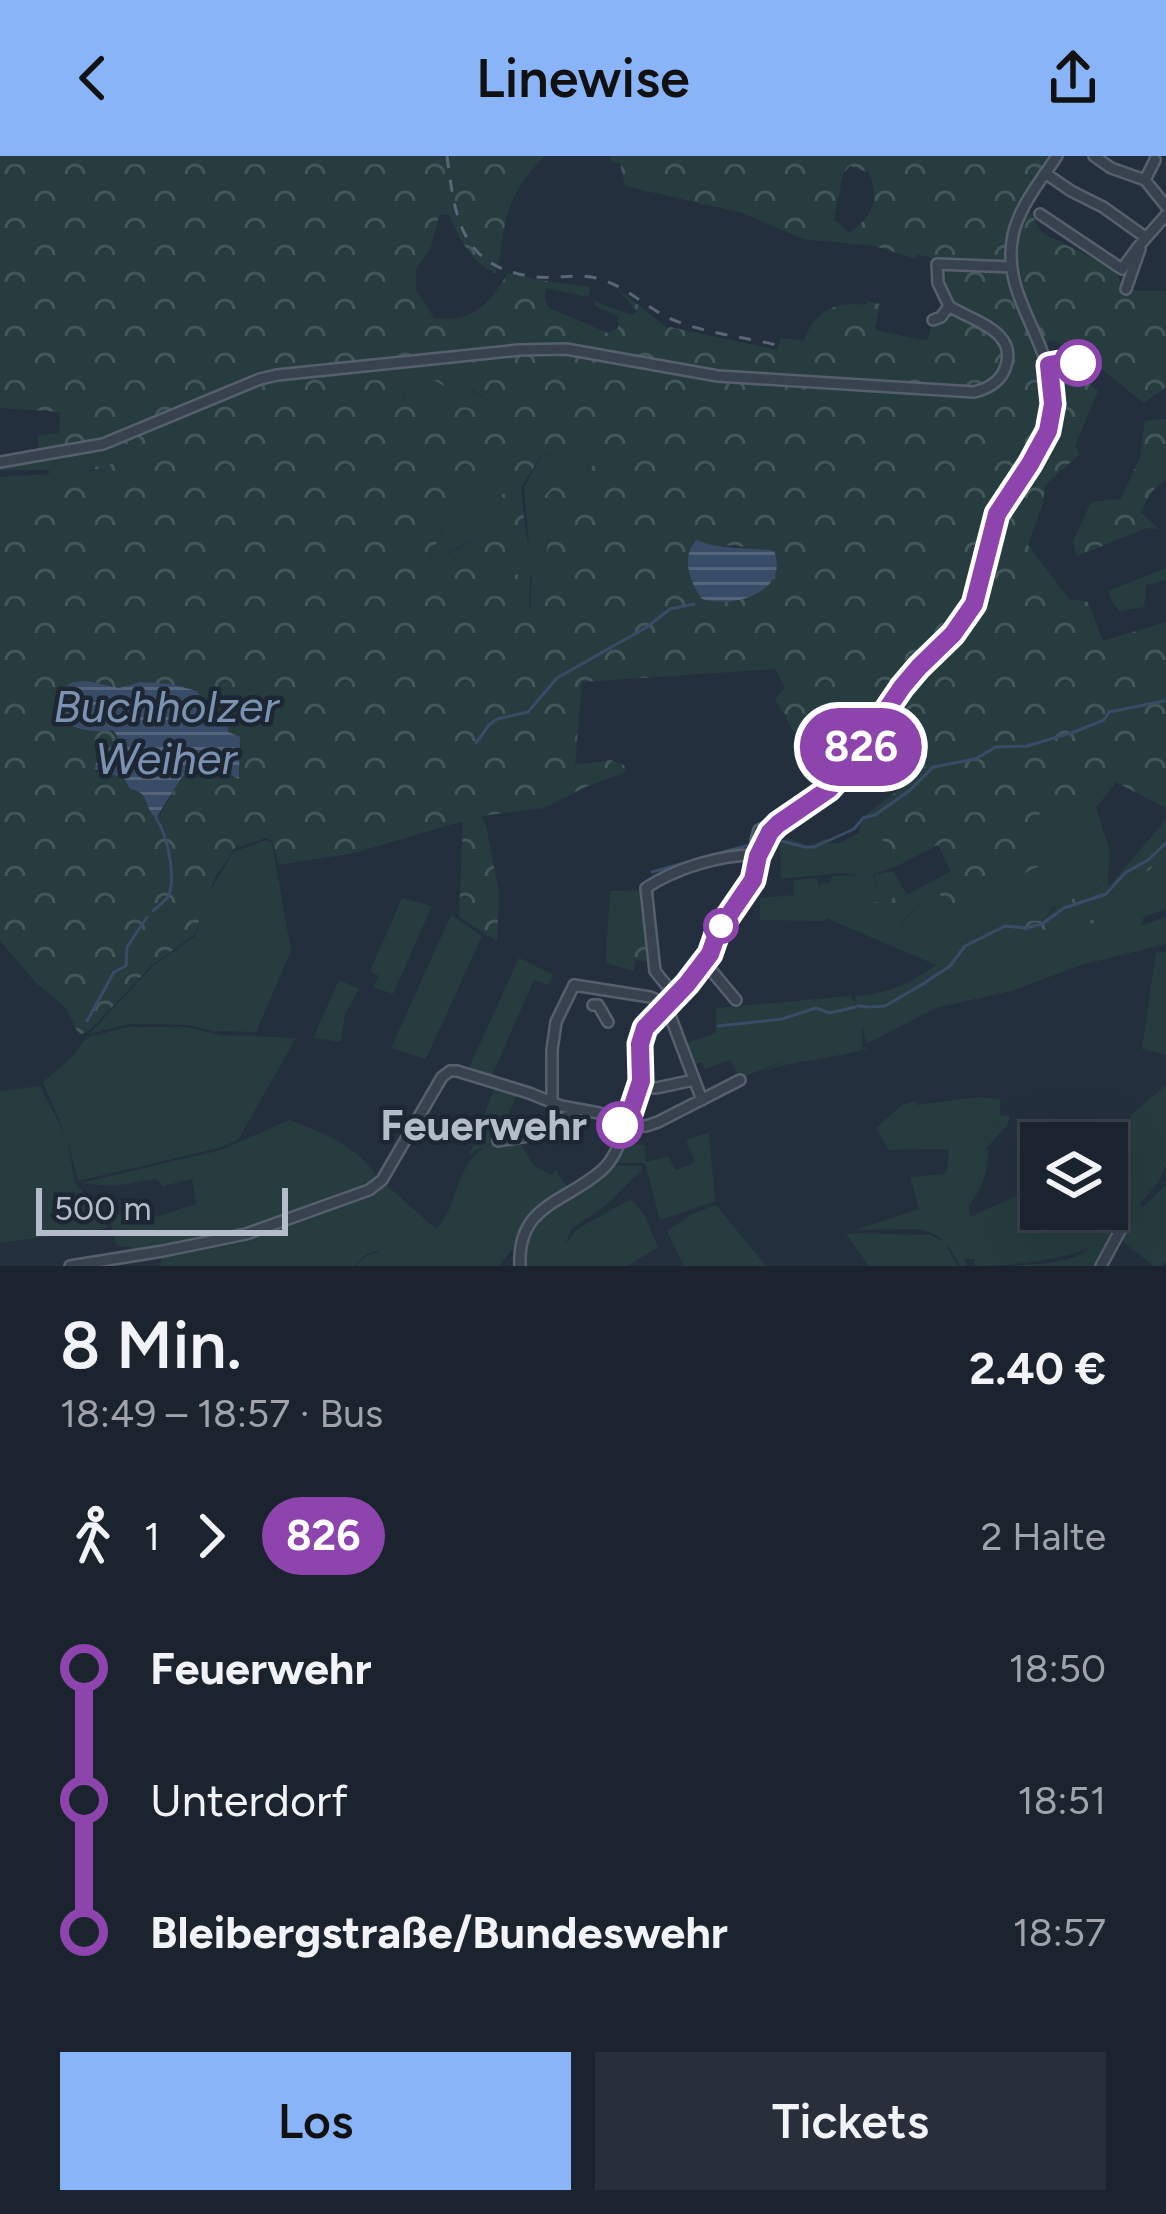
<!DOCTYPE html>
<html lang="de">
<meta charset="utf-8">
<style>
:root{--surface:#1b232e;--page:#282f3a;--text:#f1f3f6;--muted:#a0a4aa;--line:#39404a;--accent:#8ab4f8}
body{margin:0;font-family:Figtree,sans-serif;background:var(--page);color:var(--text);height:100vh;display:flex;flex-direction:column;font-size:45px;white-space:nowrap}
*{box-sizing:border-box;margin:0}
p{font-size:39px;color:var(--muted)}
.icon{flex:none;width:66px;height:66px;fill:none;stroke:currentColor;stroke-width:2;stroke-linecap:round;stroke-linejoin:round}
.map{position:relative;height:1110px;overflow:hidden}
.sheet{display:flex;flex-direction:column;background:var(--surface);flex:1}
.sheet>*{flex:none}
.badge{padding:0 24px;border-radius:39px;font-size:42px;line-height:78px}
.buttons{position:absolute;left:1020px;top:966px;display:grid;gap:24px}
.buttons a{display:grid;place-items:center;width:108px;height:108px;border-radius:0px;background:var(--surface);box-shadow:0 12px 48px #0002,0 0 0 3px var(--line);font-size:60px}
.scale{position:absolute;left:36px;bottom:30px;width:252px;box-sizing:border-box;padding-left:12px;border:6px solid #b4bcc9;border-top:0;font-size:33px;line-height:42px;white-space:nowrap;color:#b4bcc9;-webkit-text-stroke:9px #1d2633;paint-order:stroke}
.map>.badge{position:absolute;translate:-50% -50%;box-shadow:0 0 0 6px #fff}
.legs{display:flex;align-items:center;gap:18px;height:132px;padding:0 60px;font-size:39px}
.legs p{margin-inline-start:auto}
.headline{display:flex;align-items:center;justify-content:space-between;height:204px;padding:0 60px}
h1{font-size:66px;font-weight:600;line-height:90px}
.action{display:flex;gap:24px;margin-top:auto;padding:24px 60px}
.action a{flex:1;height:138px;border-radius:0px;background:var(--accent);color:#111;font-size:48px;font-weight:600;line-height:138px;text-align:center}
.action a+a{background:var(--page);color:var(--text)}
ul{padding:0 60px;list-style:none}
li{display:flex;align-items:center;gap:42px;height:132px;font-size:45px}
li i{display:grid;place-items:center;width:18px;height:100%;margin:0 15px;background:currentColor}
li i::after{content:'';width:30px;height:30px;margin:-15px;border:9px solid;border-radius:50%;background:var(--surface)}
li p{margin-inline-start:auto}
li:first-child i{background:linear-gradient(#0000 50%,currentColor 0)}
li:last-child i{background:linear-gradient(currentColor 50%,#0000 0)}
header{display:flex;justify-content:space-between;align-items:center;height:156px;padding:0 60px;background:var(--accent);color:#111;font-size:54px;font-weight:600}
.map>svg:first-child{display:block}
</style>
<header><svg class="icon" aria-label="back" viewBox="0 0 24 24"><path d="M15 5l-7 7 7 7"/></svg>Linewise<svg class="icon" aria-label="share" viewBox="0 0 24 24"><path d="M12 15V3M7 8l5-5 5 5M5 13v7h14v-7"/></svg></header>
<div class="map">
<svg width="1166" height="1110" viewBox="0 0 1166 1110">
<defs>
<pattern id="forest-crowns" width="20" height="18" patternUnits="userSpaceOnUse" patternTransform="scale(3)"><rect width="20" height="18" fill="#263c3f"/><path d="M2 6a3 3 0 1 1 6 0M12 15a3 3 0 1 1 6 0" fill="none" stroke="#435659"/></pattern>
<pattern id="water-rules" width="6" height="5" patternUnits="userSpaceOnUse" patternTransform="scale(3)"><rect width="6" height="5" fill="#394c67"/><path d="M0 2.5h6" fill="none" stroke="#53647b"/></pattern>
</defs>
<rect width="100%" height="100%" fill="#242f3e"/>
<path fill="#263c3f" d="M442,206L435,225L471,244L470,234L505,253L504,259L498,260L465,251L425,260L407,247L401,233L430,219V207Z
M166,265L158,271L102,297L159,293V300L85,315L113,314V317L83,328L32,330L30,350L0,351V321L49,318V314H0V308Z
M581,292L595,307L544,363L548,380L543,450L530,453L532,420L512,418L505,394L519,388L504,376L525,372L529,392L524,331L542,300Z
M504,321L517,329L524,327L521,332L487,343L489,379C467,384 450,398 429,407L453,346L461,339L483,362L481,339Z
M1051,647L1096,652L1110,695L1108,720L1103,722L1102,730L1081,741L1056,747L1057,750L1053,751L1044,765L1021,764L1010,769H1069L1057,763L1064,753L1082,748L1095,770L1090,749L1109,742L1132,720L1150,714L1166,690V753L1144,761L1140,770L1166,761V788L1081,809L1015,834L936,852L866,888L862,868V891L869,892C834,903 798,903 763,915L787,904L740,922L730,904L705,913L701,906L691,910L683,888L716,877V852L850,840L856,848L855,840C890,837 907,829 936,809L826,762L825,765L760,764V742L794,739V724L817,722L820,732V728L829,727L833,720L858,719L841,717L781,723L780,686L788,682L808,690L825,683L828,687H840L859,677L861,670L856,667L868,657L897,710L873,718L878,736H894L893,743L883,747L868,745L870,736L876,735L870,720L859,747L901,768L928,740L938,737L954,751L962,727L968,720L1007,726L1033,694L1035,663Z
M266,684L272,687L291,795L256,876L215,875L186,869L129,868L89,878L153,810L195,780L206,742L233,696Z
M645,734L651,782L607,783L610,735Z
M402,742L432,750L393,838L373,831L379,820L370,815Z
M451,759L482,780L426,903L391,892Z
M1166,796V899L1142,893L1156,797Z
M519,802L553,819L548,829L534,824L490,924L467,916Z
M339,824L359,833L345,858L341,886L313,882Z
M127,871H186L221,879L296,882L238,984L219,992L78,1025L67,982L75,1027L102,1055L108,1072L0,1087V1037L2,1036H0V935L40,930L66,980L43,926L72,901L86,882Z
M1166,929V1009L1159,1025L1140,1048L1143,1051L1164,1031L1166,1024V1105L1161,1110H1154L1119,1083V1076L1110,1078L1115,1080L1099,1110H1004C1031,1108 1070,1109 1090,1092C1054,1105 1012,1110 975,1110L974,1103H964L967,1110H960C950,1090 943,1079 920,1073L855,1074L919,1053L910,1021L944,1018L947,1015L949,993L889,994L876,972L902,949L915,945L917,949L980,941L1000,943V960L1010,959L1008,968L984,995L989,993C987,1015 984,1031 969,1049L970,1061L1041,1029V1053H1107V1015L1132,958Z
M495,930L518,937L497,984L484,991L498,986L504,992L518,983L534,1010L551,1019L556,1014L568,1033L531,1061L518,1086L499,1110H356L369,1098L379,1096L376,1095L368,1097L354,1110H160L162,1102L247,1083L277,1069L311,1061L383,1026L436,1073C459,1049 455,1011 483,992L478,993L469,1000Z
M289,964C328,979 355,988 380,1024L370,1032L251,1075L162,1093L159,1089L136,1095L132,1091H121L116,1088L109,1060L145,1052L152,1062L196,1048L192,1023L163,1030L156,1023L114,1030L80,1027L221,994Z
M709,976L715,1045L660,1064L645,1007H614L624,987L645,989L646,1006L668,1000L676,1014L695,1006L686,984Z
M611,1010H641L642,1014L605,1050L571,1073L565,1089L576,1074L627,1045H633L644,1058L658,1091L628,1110H521C529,1052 566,1041 611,1010Z
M716,1049L766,1110H684L667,1075L692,1058Z
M857,1077L930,1079L945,1086L957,1110H869L846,1078Z"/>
<path fill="url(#forest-crowns)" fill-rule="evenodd" d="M0,0H545C525,19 510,41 505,68C501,85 502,100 495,117C470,106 460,83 449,59H439L431,91L416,113V134L434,162C474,167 489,148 508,117L540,124L590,131L588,141L546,132L545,144L549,152L608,177L618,172V160L595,150L594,145L628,158L634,159L636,155L617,132L667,172L670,171L777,194L781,182L804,185C813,156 836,144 865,149L867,145L880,148L875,174L927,185L933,166L945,158L940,104L916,98V103L875,90L803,83L742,57L625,30L620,7L611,6V0H1048C1022,49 1005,63 1007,122L1011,124L1049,219C1059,212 1066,207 1078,213L1077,218L1098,235L1075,290L1080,298L1045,329L1043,347L1028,389L1069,443L1088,446L1103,485L1166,466V652L1116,626L1096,652L1051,647L1035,663L1033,694L1039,710L1007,726L968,720L962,727L961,750L954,751L938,737L928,740L893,775L887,772V761L859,747L861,729L866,727L870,719L876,735L870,736L868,745L883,747L893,743V737L878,736L874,719L893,715L907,739L951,715L938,689L897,710L868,657L910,625L915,610L876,555L835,563L794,576L775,543L785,532L775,513L582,526L575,609L611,604L624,609L626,616L588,630L544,652L481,660L486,669L499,737L497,785L459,761L463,665L354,697L279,709L272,684L266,682L235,692L215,721L194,779L152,809L89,875L79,879L66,852L35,826L0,785V351L30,350L31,330C61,328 87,330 113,316L112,314L82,313L158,300V293L97,299L158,271L165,264L98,287L38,298V279L59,277L60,256L0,252ZM850,10L869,17C880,45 873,60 849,77L834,63L843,18ZM430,206H442L435,225L471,245L472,234L504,253V259L498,260L465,251L425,259L407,247L401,234L430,219ZM581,292L595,307L572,333L560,324L545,339L544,363L548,380L543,449L529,453L530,420L512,418L505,394L521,387L505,377L525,372L521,332L487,343L489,379C466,385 452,399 429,406L453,346L460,339L461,345L483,364L482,339L504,321L517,329L524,327L541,300ZM694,384C718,395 727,386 749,392L759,434C742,445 722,449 702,443C689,424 684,405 694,384ZM87,525L119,532L140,526L171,528L196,535L204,548L228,564C227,590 246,589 239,622C217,612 204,614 182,621L159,660C144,637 125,616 97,616L94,612C98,602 111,595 118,581L113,573C93,579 73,573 56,561L61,533Z
M1029,54L1042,77L1115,113L1121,127L1137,135H1166V231L1144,247L1085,200L1075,199L1069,190L1050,185L1046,187C1026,140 1004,104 1029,54Z
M1166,263V324L1155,332L1140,356L1159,373L1147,372L1077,400L1073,386L1091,346L1121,343L1140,301L1145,265Z
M1166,412V424L1146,429L1144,451L1119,455L1113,447L1108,435Z
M1166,664V690L1150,714L1132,720L1109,742L1091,749L1095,771L1093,772L1082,749L1065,753L1058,762L1071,771L1054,774L1050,771L1043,778L1025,780L1016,771L1007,770L1021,764L1043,765L1057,751L1055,747L1081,741L1102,731L1103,722L1108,720L1109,730Z
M651,782L653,807L635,804L634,815L606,807L607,783Z"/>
<path fill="url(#water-rules)" d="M696,384C719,394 748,391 774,395C790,436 733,453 702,443C689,425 681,402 696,384Z
M87,525L119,532L140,526L171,528L197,535L204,548L229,565L228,576L240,581L239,623C217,612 204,614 182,621L156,662C143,652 151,636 130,633L124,622L94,613C98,599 111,594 118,581L113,574C93,578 73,573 56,561L61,533L73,526Z"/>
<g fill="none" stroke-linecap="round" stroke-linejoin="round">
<path stroke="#394c67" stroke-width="3" d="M476,587L489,569L497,563L528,556L557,522L647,471L670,453L694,448
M769,686L774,683L805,691H814L854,673L863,662L875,659L909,635L933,611L975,603L996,591L1027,590L1074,576L1104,564L1109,556L1164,545
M652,716L753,688
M153,755C155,753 167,743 168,741C177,721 167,678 156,662
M858,850L868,851
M871,851L885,850L923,828L950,810L965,790L1005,770L1026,772L1042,768L1064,752L1106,738L1125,717L1148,704L1166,687
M87,865L114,816L126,810L127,791L147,761
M718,870L782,863L816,852L830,857L855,851"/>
<g stroke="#565f6c" stroke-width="14">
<path id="minor" d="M1094,0L1111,12L1145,24L1166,50
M1045,17L1071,35L1103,51L1145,81
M1145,24L1155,4
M1040,58L1122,113L1138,91L1166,59
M1126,133L1140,93
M949,150L938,127L937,108L1012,111
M933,164L941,161L949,150
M0,306L103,288L260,223L277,219L519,194L566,193L718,220L974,236C987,233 998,227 1004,215C1022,175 971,165 949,150
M757,694L756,684L759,674L774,668
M705,807L736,844
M675,840L655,815L646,732C676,712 722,698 758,699
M593,849H598L608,866
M666,849L702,944
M640,931L656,932L694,924
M552,947V894L556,866L574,829L650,841L655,843L660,854
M627,967L628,973L623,974L620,969C648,958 638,911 640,887C643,861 685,830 702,810C712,798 714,783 721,769C730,753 745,741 753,725C758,713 756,701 762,690C777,658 819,646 842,618C865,590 882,557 904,528C926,500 961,480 975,446C987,418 986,386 997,358C1010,327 1039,305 1048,272C1069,194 998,150 1013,79C1019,51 1041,24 1057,0
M629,970H646L658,966L740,924
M498,985L534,979L574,956L575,953
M70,1110L163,1095L246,1078L369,1034L382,1024L442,921L450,915H457L529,937L561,950L599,957L622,967
M520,1110C517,1049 564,1047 601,1015C613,1005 619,989 624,975
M1101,1110L1121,1073"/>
</g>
<use href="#minor" stroke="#38414e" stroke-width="9"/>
<path stroke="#5a6575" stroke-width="3" stroke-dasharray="12 12" stroke-linecap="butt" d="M447,0C455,63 461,113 537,121C560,123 581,116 603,124C627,132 645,150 667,161C700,177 741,180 776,189"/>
</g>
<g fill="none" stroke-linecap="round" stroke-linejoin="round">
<g stroke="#fff" stroke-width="27">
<path id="line-1" d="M620,969L627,967L641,925L640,888L645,872L687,828L710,798L718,775L753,724L758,700L770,676L778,668L829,633L844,616L902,531L919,511L953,478L974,448L997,358L1030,308L1048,275L1053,248L1049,209L1071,205L1078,207"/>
</g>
<use href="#line-1" stroke="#8e44ad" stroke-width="18"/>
</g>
<g fill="#fff" stroke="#8e44ad" stroke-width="6">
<circle cx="1078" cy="207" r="21"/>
<circle cx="721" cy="770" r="15"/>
<circle cx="620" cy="969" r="21"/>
</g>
<g text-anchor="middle" stroke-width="9" stroke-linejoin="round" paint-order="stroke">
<g font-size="42" font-weight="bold" fill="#b4bcc9" stroke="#1d2633" text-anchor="end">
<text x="587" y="984">Feuerwehr</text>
</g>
<g font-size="45" font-style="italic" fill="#7c92b1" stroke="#1d2633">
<text x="166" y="566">Buchholzer<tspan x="166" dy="52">Weiher</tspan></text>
</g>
</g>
</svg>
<div class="buttons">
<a><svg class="icon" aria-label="layers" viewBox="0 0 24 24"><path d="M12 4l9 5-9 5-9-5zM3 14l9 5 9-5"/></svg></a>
</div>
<div class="scale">500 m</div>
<b class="badge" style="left:861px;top:591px;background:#8e44ad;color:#fff">826</b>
</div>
<section class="sheet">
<div class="headline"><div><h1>8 Min.</h1><p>18:49 – 18:57 · Bus</p></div><b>2.40 €</b></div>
<div class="legs"><svg class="icon" aria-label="walk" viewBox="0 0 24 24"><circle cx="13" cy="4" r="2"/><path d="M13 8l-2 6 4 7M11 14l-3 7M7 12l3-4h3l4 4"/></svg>1<svg class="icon" aria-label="forward" viewBox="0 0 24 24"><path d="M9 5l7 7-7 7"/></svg><b class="badge" style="background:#8e44ad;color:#fff">826</b><p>2 Halte</p></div>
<ul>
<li><i style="color:#8e44ad"></i><b>Feuerwehr</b><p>18:50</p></li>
<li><i style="color:#8e44ad"></i><span>Unterdorf</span><p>18:51</p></li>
<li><i style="color:#8e44ad"></i><b>Bleibergstraße/Bundeswehr</b><p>18:57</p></li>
</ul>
<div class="action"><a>Los</a><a>Tickets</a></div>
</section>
